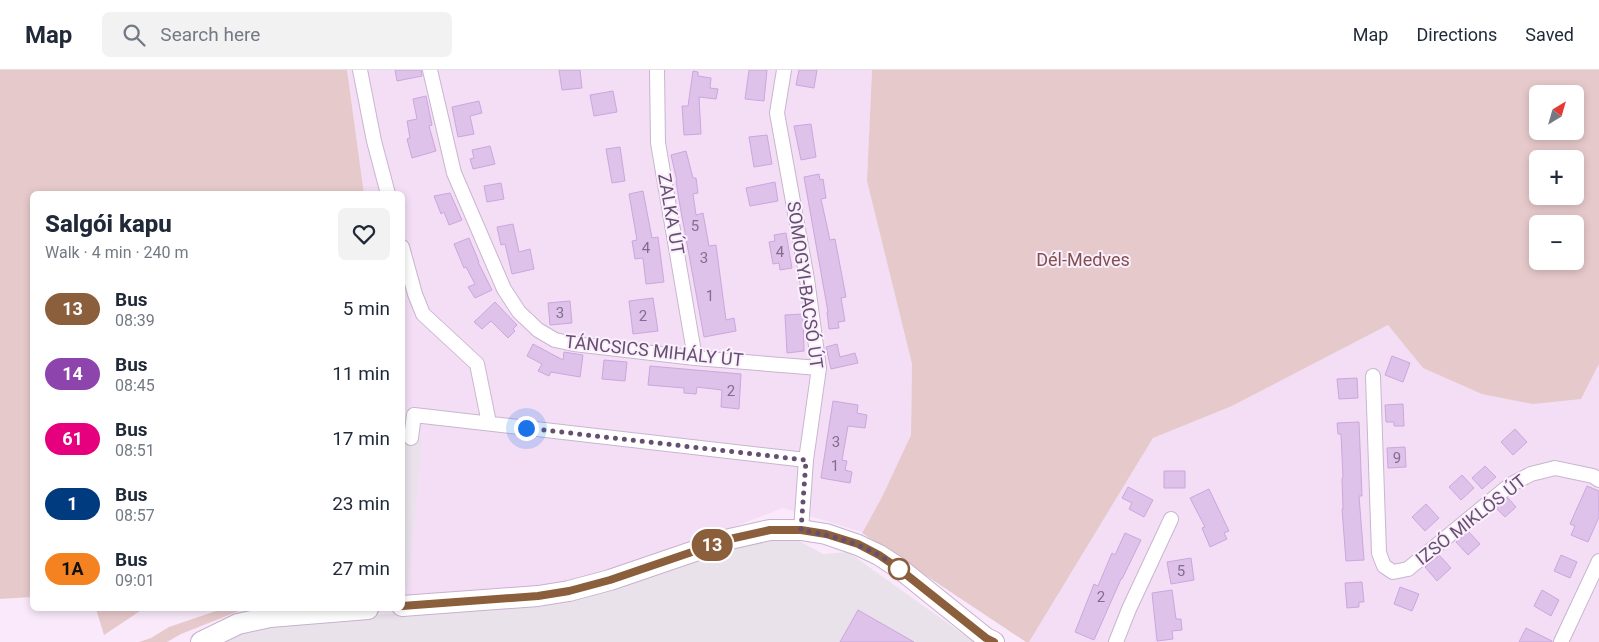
<!DOCTYPE html>
<meta charset="utf-8">
<style>
:root{--surface:#fff;--page:#f2f2f3;--text:#1f2937;--muted:#747a83;--line:#e0e1e3}
body{margin:0;font-family:Roboto,sans-serif;background:var(--page);color:var(--text);height:100vh;display:flex;flex-direction:column;font-size:19px;white-space:nowrap}
*{box-sizing:border-box;margin:0}
p{font-size:16px;color:var(--muted)}
.icon{flex:none;width:28px;height:28px;fill:none;stroke:currentColor;stroke-width:2;stroke-linecap:round;stroke-linejoin:round}
.map{position:relative;flex:1;overflow:hidden}
.panel{position:absolute;left:30px;top:121px;width:375px;height:420px;display:flex;flex-direction:column;background:var(--surface);border-radius:8px;box-shadow:0 2px 8px #0003}
.panel>*{flex:none}
.badge{padding:0 10px;border-radius:16px;font-size:18px;line-height:32px}
.needle{width:32px;rotate:37deg}
.fabs{position:absolute;left:1529px;top:15px;display:grid;gap:10px}
.fabs a{display:grid;place-items:center;width:55px;height:55px;border-radius:8px;background:var(--surface);box-shadow:0 2px 8px #0003;font-size:25px}
.you{position:absolute;width:25px;height:25px;margin:-12px;border:4px solid #fff;border-radius:50%;background:#1a73e8;box-shadow:0 0 0 8px #1a73e833}
.map>.badge{position:absolute;translate:-50% -50%;box-shadow:0 0 0 2px #fff}
.round{display:grid;place-items:center;flex:none;width:52px;height:52px;border-radius:8px;background:var(--page)}
.overview{display:flex;align-items:center;justify-content:space-between;height:85px;padding:0 15px}
h1{font-size:24px;font-weight:800;line-height:38px}
ul{padding:0;list-style:none}
li{display:flex;align-items:center;gap:15px;height:65px;padding:0 15px}
li div{flex:1}
li b{display:block;font-size:19px}
li em{font-style:normal}
li .badge{min-width:55px;font-weight:700;text-align:center}
header{display:flex;align-items:center;gap:30px;box-sizing:border-box;height:70px;padding:0 25px;background:var(--surface);border-bottom:1px solid var(--line)}
header strong{font-size:24px}
nav{display:flex;gap:28px;margin-inline-start:auto;font-size:18px}
.search{width:350px;height:45px;background:var(--page);display:flex;align-items:center;gap:12px;box-sizing:border-box;padding:0 18px;border-radius:8px;color:var(--muted);font-size:19px}
.map>svg:first-child{display:block}
</style>
<header>
<strong>Map</strong>
<div class="search"><svg class="icon" aria-label="search" viewBox="0 0 24 24"><circle cx="10" cy="10" r="6"/><path d="M15 15l6 6"/></svg>Search here</div>
<nav><a>Map</a><a>Directions</a><a>Saved</a></nav>
</header>
<div class="map">
<svg width="1599" height="572" viewBox="0 0 1599 572">
<rect width="100%" height="100%" fill="#f9e9fa"/>
<path fill="#f3def6" d="M347,0H872L867,111L912,294L911,365L882,427L862,462L783,438L569,521L403,525L402,124H364Z
M1388,255L1423,298L1581,329L1599,294V572H1029L1153,368L1232,336Z"/>
<path fill="#e9e2eb" d="M403,367L422,368L408,518H403Z
M791,465L799,471L823,484L848,482L974,572H215L237,560L336,548L494,536L712,479Z"/>
<path fill="#e6c9cb" fill-rule="evenodd" d="M0,0H347L364,124H32V527L0,529Z
M872,0H1599V294L1581,329L1533,334L1482,324L1423,298L1388,255L1232,336L1153,368L1029,572H1026L862,463L882,427L911,365L912,294L867,111ZM1538,24H1575V61H1538ZM1538,89H1575V126H1538ZM1538,154H1575V191H1538Z
M96,539H143L104,565Z
M222,539H244L181,564L167,572H139L151,568L169,557Z"/>
<path fill="#dec2ea" stroke="#cca6dd" d="M395,0H421L422,6L397,11Z
M559,0H580L582,18L562,20Z
M749,0H767L764,31L745,29Z
M799,0H817L814,18L796,15Z
M693,1L698,2V6L711,8L710,18L718,19L716,29L699,27L701,64L684,65L682,36H688Z
M613,21L617,42L594,46L590,25Z
M426,26L432,55L429,56L436,81L412,88L407,69L410,68L407,51L417,49L413,29Z
M479,31L482,43L470,46L474,64L458,67L452,37Z
M811,54L816,87L801,90L794,56Z
M767,65L772,94L754,97L749,67Z
M490,76L495,94L473,99L470,89L474,88L472,80Z
M620,77L625,111L612,113L606,79Z
M686,81L693,108H696L698,123L693,124L696,145L703,143L709,176L716,175L726,250L734,248L736,261L704,267L679,130L676,111H677L671,85Z
M819,104L820,110L823,109L826,128L821,129L830,170L835,169L846,227L841,228L845,251L838,252L839,258L829,259L827,242H828L804,107Z
M775,112L778,131L750,136L746,118Z
M501,113L504,129L487,132L484,116Z
M643,121L652,168L658,167L664,212L646,214L643,188L635,189L632,171L637,170L629,124Z
M450,123L462,150L449,155L444,142L441,144L434,126Z
M513,154L519,182L530,179L534,199L512,204L505,174L501,175L497,157Z
M786,163L792,198L780,200L779,193L773,194L769,172L775,171L774,165Z
M469,168L479,192H478L492,220L475,228L468,217L475,214L466,197L464,198L454,174Z
M653,228L658,261L633,264L629,231Z
M570,231L572,253L550,255L548,233Z
M495,232L517,255L513,259L515,261L508,268L491,251L482,259L474,252Z
M803,244L804,281L787,283L785,245Z
M533,274L563,290L564,282L583,285L580,307L551,302L549,306L538,301L542,294L527,286Z
M837,274L840,287L855,283L858,293L831,299L826,277Z
M1392,286L1410,293L1403,312L1385,305Z
M604,290L627,292L625,311L602,309Z
M650,296L741,304L739,339L721,337L722,320L697,317L696,324L684,323V318L648,315Z
M1357,308L1358,328L1339,329L1337,309Z
M833,331L858,335L857,343L867,345L865,358L848,356L842,390L847,391L845,400L852,402L850,413L821,408Z
M1403,334L1404,356H1394V352H1386L1385,335Z
M1359,352L1362,426H1359L1364,490L1346,491L1342,439H1343L1342,408L1343,407L1341,364H1338L1337,353Z
M1515,359L1527,372L1513,385L1501,372Z
M1405,377L1406,397L1388,398L1387,378Z
M1485,396L1496,407L1482,419L1472,408Z
M1164,401H1185V418H1164Z
M1462,405L1474,418L1461,430L1449,417Z
M1587,416L1599,421V447L1588,472L1571,465L1575,456L1570,454Z
M1128,417L1153,430L1144,447L1129,439L1132,433L1122,428Z
M1209,419L1229,461L1224,463L1227,469L1210,477L1202,458L1205,457L1190,428Z
M1508,428L1516,437L1505,447L1496,438Z
M1426,434L1439,448L1425,461L1412,447Z
M1468,461L1480,474L1468,485L1456,472Z
M1125,463L1141,470L1122,509H1121L1094,570L1075,562L1094,514L1098,516L1112,483L1115,485Z
M1439,485L1451,498L1437,511L1425,497Z
M1561,485L1577,492L1570,508L1554,501Z
M1191,488L1194,510L1171,514L1167,492Z
M1362,512L1364,532H1359V537L1347,538L1345,513Z
M1400,517L1419,524L1412,541L1394,534Z
M1172,520L1176,549H1181L1182,560L1172,561L1173,569L1157,571L1152,523Z
M1542,520L1559,530L1551,546L1534,536Z
M858,540L914,572H840Z
M1526,558L1552,571V572H1519Z"/>
<g fill="none" stroke-linecap="round" stroke-linejoin="round">
<g stroke="#c9b5cf" stroke-width="16">
<path id="street" d="M360,0L374,71L388,124
M430,0L454,103L504,219L519,242L538,260L555,270L574,274L695,288L819,298
M657,0L658,73L695,288
M784,0L777,43L807,209L819,298L806,390L801,460
M402,177L415,224L423,244L477,294L489,353
M1373,306L1379,483L1384,496L1393,502L1408,499L1510,415L1531,404L1555,398L1593,406L1599,410
M411,368L414,345L806,390
M1116,572L1129,539L1171,449
M1561,572L1599,491"/>
</g>
<g stroke="#c8b1cf" stroke-width="22">
<path id="secondary" d="M402,536L538,526L569,521L610,510L730,469L770,460H801L826,464L858,475L879,485L899,498L986,568L994,572
M201,572L238,554L270,547L368,539"/>
</g>
<use href="#street" stroke="#fff" stroke-width="14"/>
<use href="#secondary" stroke="#fff" stroke-width="20"/>
</g>
<g fill="none" stroke-linecap="round" stroke-linejoin="round">
<g stroke="#fff" stroke-width="11">
<path id="line" d="M402,536L538,526L569,521L610,510L730,469L770,460H801L826,464L858,474L879,485L898,498L986,568L994,572"/>
</g>
<use href="#line" stroke="#8b5e3c" stroke-width="8"/>
<path stroke="#665071" stroke-width="5" stroke-dasharray="0 9" d="M526,358L806,390L801,460C836,466 871,476 899,499"/>
</g>
<circle fill="#fff" stroke="#8b5e3c" stroke-width="2.5" cx="899" cy="499" r="10"/>
<g text-anchor="middle" stroke-width="4" stroke-linejoin="round" paint-order="stroke">
<g font-size="15" fill="#846c8f">
<text x="695" y="161">5</text>
<text x="646" y="183">4</text>
<text x="780" y="187">4</text>
<text x="704" y="193">3</text>
<text x="710" y="231">1</text>
<text x="560" y="248">3</text>
<text x="643" y="251">2</text>
<text x="731" y="326">2</text>
<text x="836" y="377">3</text>
<text x="1397" y="393">9</text>
<text x="835" y="401">1</text>
<text x="1181" y="506">5</text>
<text x="1101" y="532">2</text>
</g>
<g font-size="18" fill="#665071" stroke="#fceffd">
<text transform="translate(671 144) rotate(80)" y="6">ZALKA ÚT</text>
<text transform="translate(805 215) rotate(82)" y="6">SOMOGYI-BACSÓ ÚT</text>
<text transform="translate(654 281) rotate(6)" y="6">TÁNCSICS MIHÁLY ÚT</text>
<text transform="translate(1471 450) rotate(-38)" y="6">IZSÓ MIKLÓS ÚT</text>
</g>
<g font-size="18" fill="#81504f" stroke="#fceffd">
<text x="1083" y="196">Dél-Medves</text>
</g>
</g>
</svg>
<div class="fabs">
<a><svg class="needle" viewBox="-14 -14 28 28"><path d="M0-13l5 13h-10z" fill="#e53935"/><path d="M0 13l5-13h-10z" fill="#747a83"/></svg></a>
<a>+</a>
<a>−</a>
</div>
<div class="you" style="left:526px;top:358px"></div>
<b class="badge" style="left:712px;top:475px;background:#8b5e3c;color:#fff">13</b>
<section class="panel">
<div class="overview"><div><h1>Salgói kapu</h1><p>Walk · 4 min · 240 m</p></div><a class="round"><svg class="icon" aria-label="heart" viewBox="0 0 24 24"><path d="M12 20l-8-8c-3-5 5-10 8-4 3-6 11-1 8 4z"/></svg></a></div>
<ul>
<li><span class="badge" style="background:#8b5e3c;color:#fff">13</span><div><b>Bus</b><p>08:39</p></div><em>5 min</em></li>
<li><span class="badge" style="background:#8e44ad;color:#fff">14</span><div><b>Bus</b><p>08:45</p></div><em>11 min</em></li>
<li><span class="badge" style="background:#e6007e;color:#fff">61</span><div><b>Bus</b><p>08:51</p></div><em>17 min</em></li>
<li><span class="badge" style="background:#003b80;color:#fff">1</span><div><b>Bus</b><p>08:57</p></div><em>23 min</em></li>
<li><span class="badge" style="background:#f58220;color:#111">1A</span><div><b>Bus</b><p>09:01</p></div><em>27 min</em></li>
</ul>
</section>
</div>
